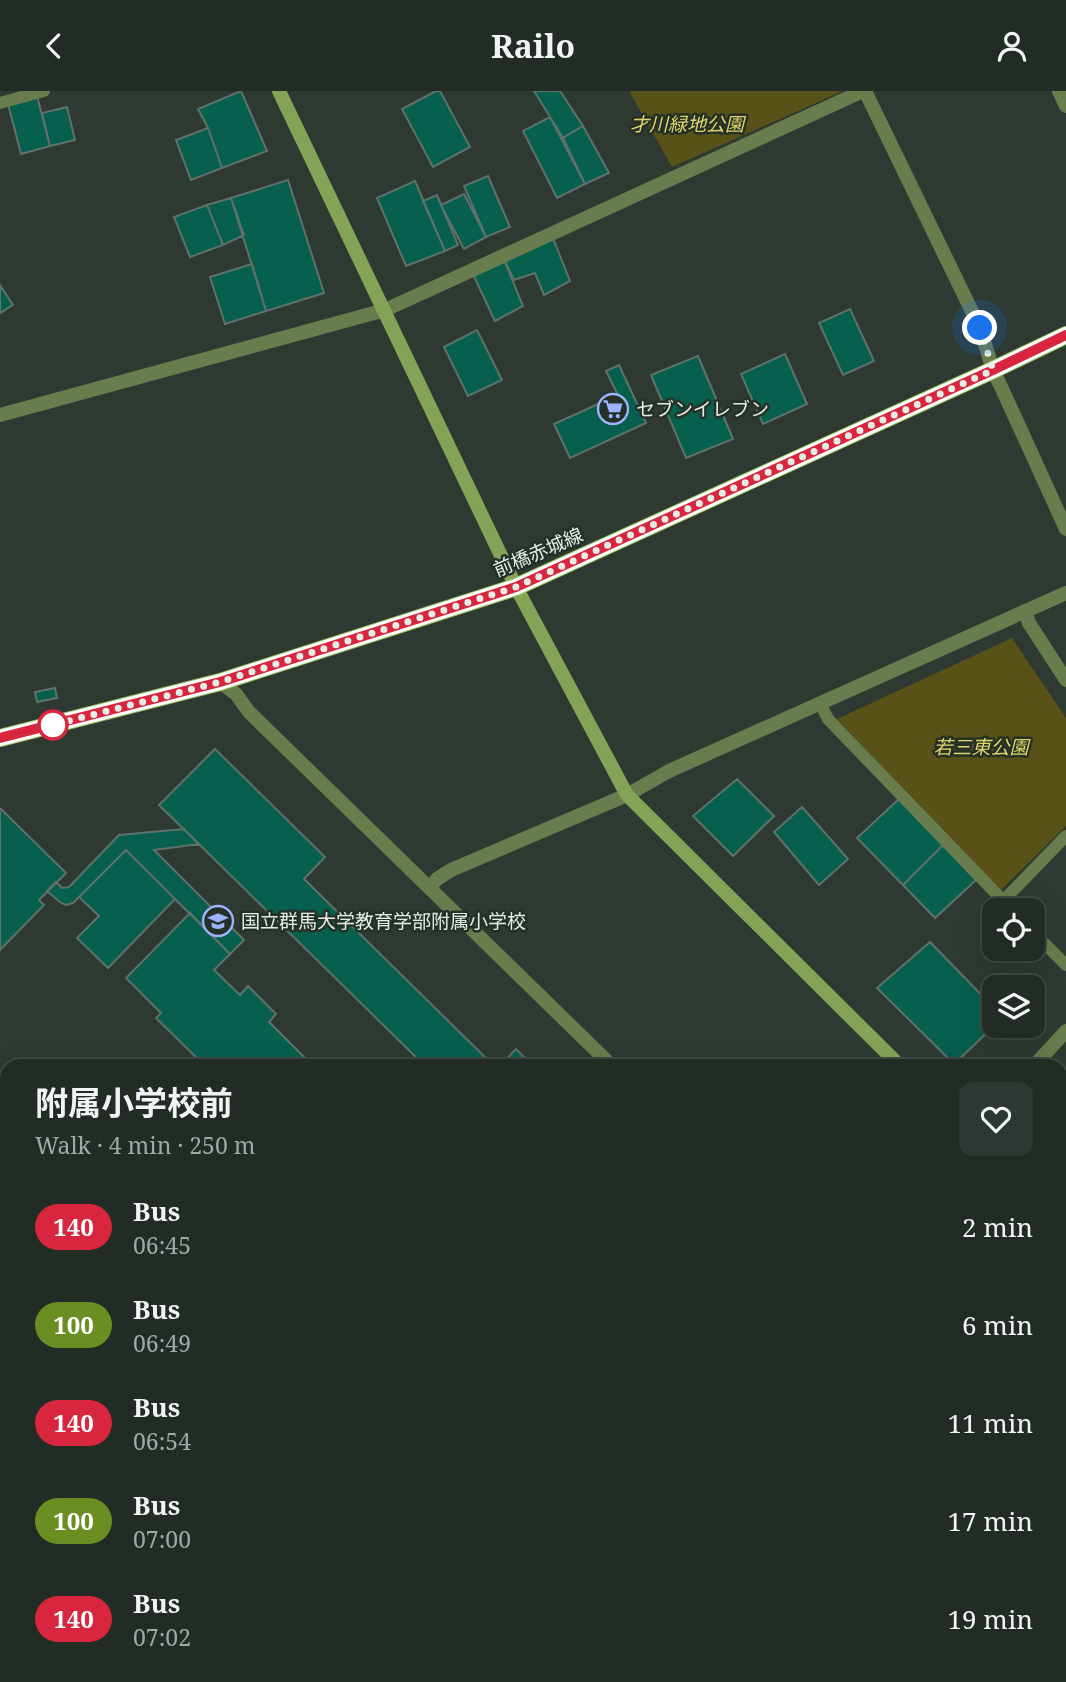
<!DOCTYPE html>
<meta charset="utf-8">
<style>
:root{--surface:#222c25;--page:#2e3832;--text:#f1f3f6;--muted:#a2a7a7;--line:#3f4842}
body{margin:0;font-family:"Noto Serif","Noto Sans JP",serif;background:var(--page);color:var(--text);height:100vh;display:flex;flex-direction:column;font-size:26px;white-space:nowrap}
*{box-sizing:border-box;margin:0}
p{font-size:23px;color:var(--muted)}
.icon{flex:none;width:38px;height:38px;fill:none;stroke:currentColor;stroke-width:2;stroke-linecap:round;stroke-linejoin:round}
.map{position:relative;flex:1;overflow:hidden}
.details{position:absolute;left:0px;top:968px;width:1068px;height:625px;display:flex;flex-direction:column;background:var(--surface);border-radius:21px 21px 0 0;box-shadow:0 7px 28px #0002,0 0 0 2px var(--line)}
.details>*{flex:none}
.badge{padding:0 14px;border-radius:23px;font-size:24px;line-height:46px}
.buttons{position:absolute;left:982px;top:807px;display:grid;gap:14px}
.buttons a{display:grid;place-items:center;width:63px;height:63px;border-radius:14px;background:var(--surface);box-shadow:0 7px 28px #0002,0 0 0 2px var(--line);font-size:35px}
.you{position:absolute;width:35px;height:35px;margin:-18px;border:5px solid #fff;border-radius:50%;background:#1a73e8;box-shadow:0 0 0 10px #1a73e833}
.map>.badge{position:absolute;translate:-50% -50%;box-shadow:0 0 0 4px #fff}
.round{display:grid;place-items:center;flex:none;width:74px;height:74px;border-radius:14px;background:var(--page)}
.head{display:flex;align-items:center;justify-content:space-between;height:119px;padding:0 35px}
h1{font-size:33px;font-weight:700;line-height:52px}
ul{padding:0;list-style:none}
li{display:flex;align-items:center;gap:21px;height:98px;padding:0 35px}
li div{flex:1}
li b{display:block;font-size:26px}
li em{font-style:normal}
li .badge{min-width:77px;font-weight:700;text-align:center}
header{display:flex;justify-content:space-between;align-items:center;height:91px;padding:0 35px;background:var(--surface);font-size:32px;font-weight:700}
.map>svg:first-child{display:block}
</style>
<header><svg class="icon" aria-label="back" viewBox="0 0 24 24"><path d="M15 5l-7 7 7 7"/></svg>Railo<svg class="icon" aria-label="person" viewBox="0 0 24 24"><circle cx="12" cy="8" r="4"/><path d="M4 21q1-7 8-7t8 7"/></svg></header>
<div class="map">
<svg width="1066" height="1591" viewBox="0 0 1066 1591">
<rect width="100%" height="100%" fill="#2e3a31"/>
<path fill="#585219" d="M629,0H843L672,76Z
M1012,547L1066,627V735L1000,800L837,628Z"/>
<path fill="#075f4e" stroke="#5f716b" stroke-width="2" d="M241,0L267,60L222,77L208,37L198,18Z
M436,0H440L470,56L433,76L402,18Z
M534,0H560L583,35L563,47Z
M37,5L50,55L21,63L8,13Z
M67,16L75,49L50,55L42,22Z
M550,26L585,93L557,107L523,40Z
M583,35L609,82L585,93L563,47Z
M208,37L222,77L191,89L176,49Z
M488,85L510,136L486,146L464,95Z
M288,89L324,202L266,220L231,107Z
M415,90L445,160L406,175L377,107Z
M464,103L486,146L464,158L441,114Z
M437,104L458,154L445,160L423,110Z
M231,107L244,144L223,154L207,114Z
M207,114L223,154L190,166L174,126Z
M551,142L570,190L544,204L535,182L514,189L502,164Z
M502,164L523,215L495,230L471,179Z
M252,173L266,220L225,233L210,186Z
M0,194L13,214L0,222Z
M850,218L874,270L843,284L819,232Z
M477,239L502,289L468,305L444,256Z
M785,263L807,313L763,333L741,283Z
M698,265L733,348L686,367L651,284Z
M619,274L646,332L570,367L554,333L618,304L606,280Z
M55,597L57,607L37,611L35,601Z
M215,658L325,766L304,788L494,975H425L159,714Z
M737,688L774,725L733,765L693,725Z
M899,708L943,754L903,794L857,747Z
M802,716L848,768L819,794L774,741Z
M1,718L66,782L39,809L44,814L0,859V720Z
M184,738L199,753L154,759L244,849L230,863L126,759L73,812L66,814L61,812L47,800L56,791L62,797L69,796L119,744Z
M943,754L976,789L935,827L903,794Z
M126,759L175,808L108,877L77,847L99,825L79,806Z
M190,822L230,863L214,879L240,904L248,895L276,923L269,931L313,975H205L156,927L161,922L126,887Z
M930,851L994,917L995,934L954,973L877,897Z
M516,958L533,975H500Z
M1060,1248L1066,1253V1272L1060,1278Z"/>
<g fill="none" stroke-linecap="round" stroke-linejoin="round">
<path stroke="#697c4e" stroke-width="12" d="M0,12L44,0
M820,612L828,628L1012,819
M1003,810L1066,745
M1032,840L1066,874
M1060,1410L1066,1415"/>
<path stroke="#697c4e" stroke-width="14" d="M865,0L980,237L993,279L1003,300L1066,438
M1059,0L1066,15
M0,324L385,219L863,0
M1025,520L1029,532L1066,589
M220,591L236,603L249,621L612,975
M430,796L437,788L451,779L627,704L669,680L1066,502
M1034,975L1066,940
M0,1219L7,1226
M0,1347L7,1342
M0,1530L7,1537
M60,1586L65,1591
M364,1586L369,1591
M431,1591L437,1586"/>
<path stroke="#85a357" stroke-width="14" d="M279,0L516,496L627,704L900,975
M1060,1133L1066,1139"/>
<path stroke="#9ac15d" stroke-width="18" d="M0,647L220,591L516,496L993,279L1066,244"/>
</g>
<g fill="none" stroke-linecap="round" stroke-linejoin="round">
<g stroke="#fff" stroke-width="16">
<path id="line" d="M0,647L220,591L516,496L993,279L1066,244"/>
</g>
<use href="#line" stroke="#d7263d" stroke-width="10"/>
<path stroke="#e4ece6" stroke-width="7" stroke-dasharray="0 12.6" d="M53,634L49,635L220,591L516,496L993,279L980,237"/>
</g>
<defs>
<g id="supermarket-ring" transform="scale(1.575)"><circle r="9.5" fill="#253027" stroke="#9db4fd" stroke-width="1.5"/><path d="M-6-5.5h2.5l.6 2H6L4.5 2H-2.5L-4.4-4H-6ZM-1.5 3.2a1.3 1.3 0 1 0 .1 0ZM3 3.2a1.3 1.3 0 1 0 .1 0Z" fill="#9db4fd"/></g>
<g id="school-ring" transform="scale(1.575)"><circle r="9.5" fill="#253027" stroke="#9db4fd" stroke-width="1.5"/><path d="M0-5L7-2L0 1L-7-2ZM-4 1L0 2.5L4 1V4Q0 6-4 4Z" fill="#9db4fd"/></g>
</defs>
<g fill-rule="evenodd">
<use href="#supermarket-ring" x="613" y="318"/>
<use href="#school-ring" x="218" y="830"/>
</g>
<circle fill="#fff" stroke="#d7263d" stroke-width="3.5" cx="53" cy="634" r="14"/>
<g text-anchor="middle" stroke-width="5" stroke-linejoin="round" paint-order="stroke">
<g font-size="19" font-style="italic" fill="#e0d56a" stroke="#253027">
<text x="687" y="40">才川緑地公園</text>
<text x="981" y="663">若三東公園</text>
</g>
<g font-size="19" fill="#e4ece6" stroke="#253027" text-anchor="start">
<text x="636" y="325">セブンイレブン</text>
<text x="241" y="837">国立群馬大学教育学部附属小学校</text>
</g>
<g font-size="19" fill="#e4ece6" stroke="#253027">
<text transform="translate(538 461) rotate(-23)" y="7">前橋赤城線</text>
</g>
</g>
</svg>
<div class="buttons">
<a><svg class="icon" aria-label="locate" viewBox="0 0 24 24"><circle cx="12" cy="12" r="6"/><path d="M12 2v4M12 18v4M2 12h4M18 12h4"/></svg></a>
<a><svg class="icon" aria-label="layers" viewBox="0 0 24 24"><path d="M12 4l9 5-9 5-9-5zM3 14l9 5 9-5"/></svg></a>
</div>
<div class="you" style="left:980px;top:237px"></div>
<section class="details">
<div class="head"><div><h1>附属小学校前</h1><p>Walk · 4 min · 250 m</p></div><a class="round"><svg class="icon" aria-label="heart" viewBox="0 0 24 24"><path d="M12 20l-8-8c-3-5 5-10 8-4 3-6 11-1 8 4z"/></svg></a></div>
<ul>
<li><span class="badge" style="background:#d7263d;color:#fff">140</span><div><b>Bus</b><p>06:45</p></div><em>2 min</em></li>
<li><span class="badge" style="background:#6b8e23;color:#fff">100</span><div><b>Bus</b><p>06:49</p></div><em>6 min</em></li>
<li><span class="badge" style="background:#d7263d;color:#fff">140</span><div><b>Bus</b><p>06:54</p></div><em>11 min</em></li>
<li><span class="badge" style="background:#6b8e23;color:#fff">100</span><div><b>Bus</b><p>07:00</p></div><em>17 min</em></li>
<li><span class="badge" style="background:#d7263d;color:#fff">140</span><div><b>Bus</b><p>07:02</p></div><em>19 min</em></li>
</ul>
</section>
</div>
